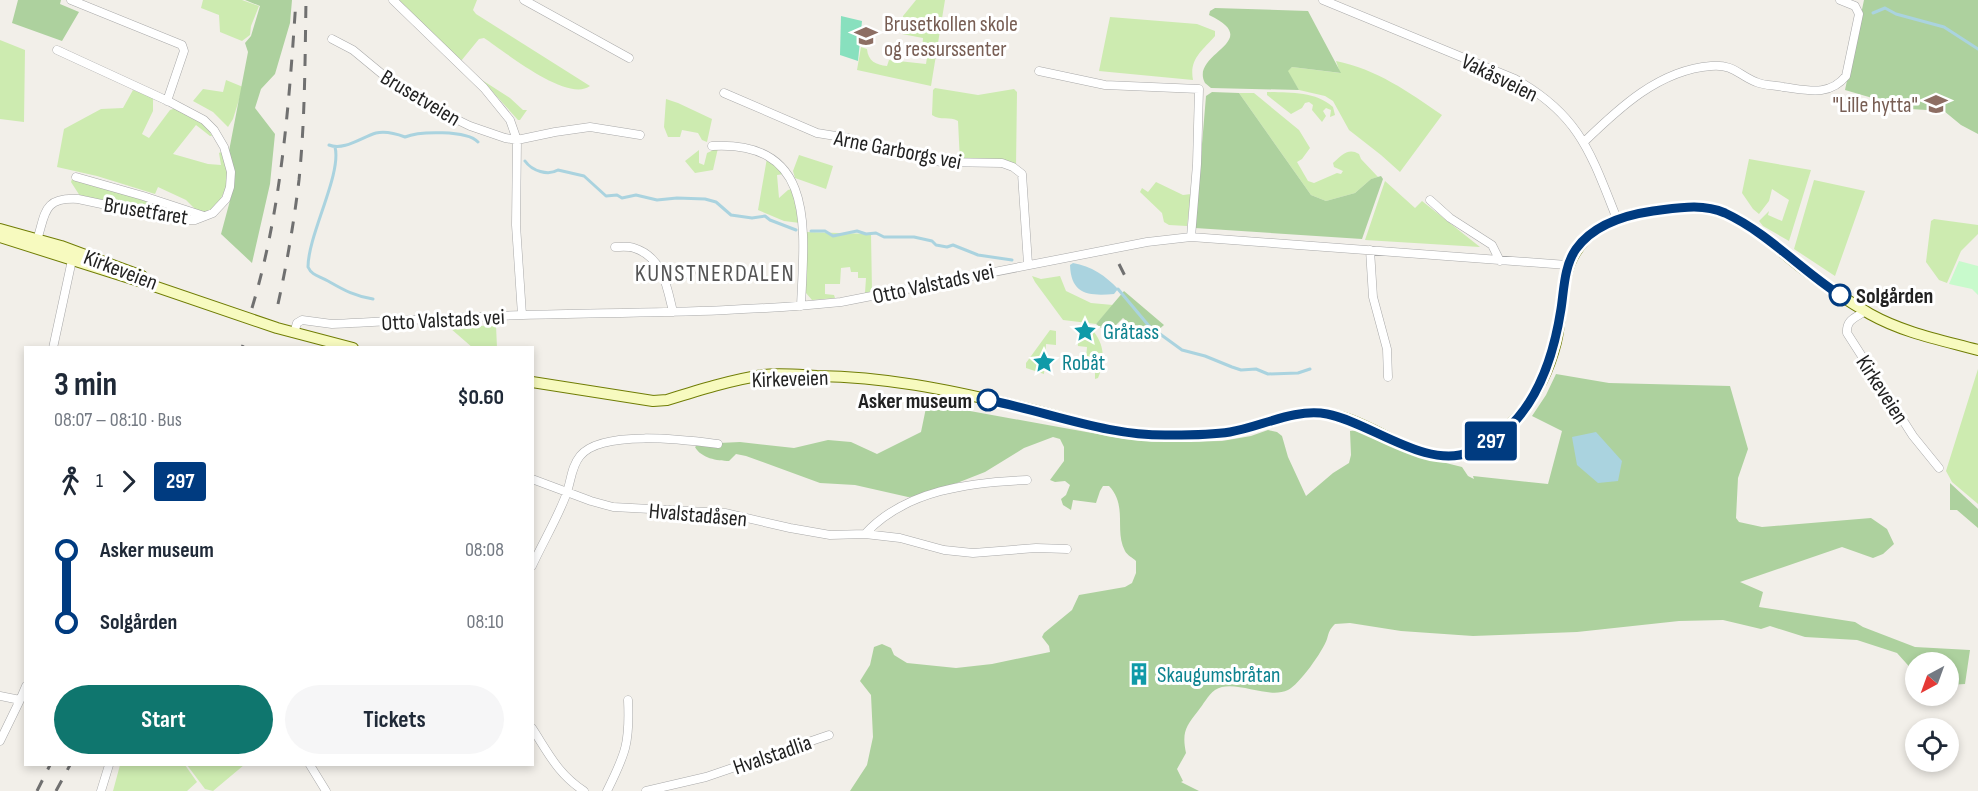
<!DOCTYPE html>
<meta charset="utf-8">
<style>
:root{--surface:#fff;--page:#f6f6f7;--text:#1f2937;--muted:#747a83;--accent:#0f766e}
body{margin:0;font-family:"Sofia Sans Condensed",sans-serif;background:var(--page);color:var(--text);height:100vh;display:flex;flex-direction:column;font-size:22px;white-space:nowrap}
*{box-sizing:border-box;margin:0}
p{font-size:20px;color:var(--muted)}
.icon{flex:none;width:33px;height:33px;fill:none;stroke:currentColor;stroke-width:2;stroke-linecap:round;stroke-linejoin:round}
.map{position:relative;flex:1;overflow:hidden}
.sheet{position:absolute;left:24px;top:346px;width:510px;height:420px;display:flex;flex-direction:column;background:var(--surface);border-radius:0px;box-shadow:0 3px 9px #0003}
.sheet>*{flex:none}
.badge{padding:0 12px;border-radius:4px;font-size:21px;line-height:39px}
.needle{width:39px;rotate:221deg}
.buttons{position:absolute;left:1905px;top:652px;display:grid;gap:12px}
.buttons a{display:grid;place-items:center;width:54px;height:54px;border-radius:50%;background:var(--surface);box-shadow:0 3px 9px #0003;font-size:30px}
.map>.badge{position:absolute;translate:-50% -50%;box-shadow:0 0 0 3px #fff}
.legs{display:flex;align-items:center;gap:9px;height:66px;padding:0 30px;font-size:20px}
.legs p{margin-inline-start:auto}
.headline{display:flex;align-items:center;justify-content:space-between;height:102px;padding:0 30px}
h1{font-size:33px;font-weight:700;line-height:45px}
.cta{display:flex;gap:12px;margin-top:auto;padding:12px 30px}
.cta a{flex:1;height:69px;border-radius:36px;background:var(--accent);color:#fff;font-size:24px;font-weight:700;line-height:69px;text-align:center}
.cta a+a{background:var(--page);color:var(--text)}
ul{padding:0 30px;list-style:none}
li{display:flex;align-items:center;gap:21px;height:72px;font-size:22px}
li i{display:grid;place-items:center;width:9px;height:100%;margin:0 8px;background:currentColor}
li i::after{content:'';width:15px;height:15px;margin:-8px;border:4px solid;border-radius:50%;background:var(--surface)}
li p{margin-inline-start:auto}
li:first-child i{background:linear-gradient(#0000 50%,currentColor 0)}
li:last-child i{background:linear-gradient(currentColor 50%,#0000 0)}
.map>svg:first-child{display:block}
</style>
<div class="map">
<svg width="1978" height="791" viewBox="0 0 1978 791">
<rect width="100%" height="100%" fill="#f2efe9"/>
<path fill="#cdebb0" d="M203,0H242L259,6L251,26L250,35L242,41L220,32L219,15L201,8Z
M399,0H477L473,10L476,14L590,86C567,103 504,51 484,38L479,39L461,61Z
M916,0H945L931,86L857,70L861,47L867,49C868,61 876,65 887,66L889,60L926,64L928,51L922,50L923,38L902,34L903,16Z
M1110,17L1197,24L1215,31V36C1202,51 1189,59 1193,80L1099,71Z
M0,40L25,50L24,122L0,119Z
M1336,61C1376,69 1409,92 1442,115L1400,172L1381,155L1349,130L1333,101L1325,96L1299,90L1287,71L1292,67L1340,73Z
M226,80L243,87L233,119L228,127L213,112L193,101L203,89L223,92Z
M482,80L510,98L523,110H527L520,120H518Z
M935,88L978,95L1014,89L1017,92L1016,167L960,162L958,121C950,116 940,121 932,115L933,90Z
M133,90L153,98V111L142,134L149,138L170,110L176,108C189,115 206,122 212,136H210L196,125L173,154L208,164L221,165L219,153L221,152C234,168 228,192 215,206C212,210 208,213 203,213C199,213 196,211 193,210L194,208L186,200L158,187L155,194L97,176L57,167L64,129L101,109L123,108Z
M1267,92C1290,93 1315,91 1333,107L1335,115L1330,117L1331,110L1326,108L1323,111L1326,116L1322,122L1312,110L1313,105L1309,102L1305,103L1302,108L1291,114L1267,95Z
M1239,93H1254L1299,130L1310,148L1302,159L1297,162L1308,181L1314,183L1337,173L1341,174L1343,171L1334,167L1333,163C1341,156 1348,147 1359,154L1361,159L1378,177L1371,179L1355,193L1326,201L1311,195Z
M666,99L678,103L712,119L707,142L702,140L698,133L682,130L680,137H668L664,127Z
M718,148L713,170L695,173L685,161L699,150V163L704,165L707,153Z
M799,155L833,166L826,189L795,178L793,171Z
M767,158L784,174L777,175L779,198L788,190L792,189L800,223L784,221L758,210Z
M1749,159L1811,170L1789,241L1763,226L1759,221L1769,211L1768,215L1782,221L1789,200L1772,189L1769,201L1759,214L1753,209L1742,193Z
M72,179L100,187L101,186L190,216L181,217L80,196L71,182Z
M1814,180L1865,191L1835,276L1794,249Z
M1385,181L1415,208L1422,201L1480,247L1365,240Z
M1156,182L1183,195L1191,194L1187,226L1169,225L1164,222L1162,213L1140,192L1142,188L1148,192Z
M1934,219L1978,225V234L1961,251L1947,283L1939,280L1926,262L1931,221Z
M807,232L871,234L872,291L865,293L866,278H858V272H851L850,267L841,268L840,284H825V294L834,295L835,298L812,300L806,293Z
M1032,276L1041,279L1060,276L1066,291L1091,303L1113,305L1096,324L1063,320L1035,282Z
M496,325L497,348H473L450,328Z
M1079,329L1094,332C1105,346 1105,362 1098,378L1095,379V370L1085,369L1087,347L1078,346L1077,333Z
M1050,330L1056,331V345L1046,344L1044,374L1026,368V363Z
M1978,369V504L1952,482L1946,471Z
M120,765H185L197,782L187,791H113Z
M187,765H244L213,791L205,789Z"/>
<path fill="#add19e" d="M18,0H61L60,4L79,12L62,41L12,23Z
M245,0H292L290,23L275,74L261,89L255,108L275,134L270,184L252,263L221,234L232,193L234,175L229,151L248,52L245,43L251,36L260,6Z
M1864,0H1978V134L1961,125L1944,111L1910,109L1845,90Z
M1215,8L1308,11L1341,73L1292,67L1288,71L1299,90L1211,88L1205,83C1189,53 1266,42 1209,15L1210,11Z
M1212,92L1239,93L1311,195L1326,201L1355,193L1371,179L1381,176L1383,179L1362,239L1195,228L1206,96Z
M1124,291L1164,325L1148,339L1123,318L1108,333L1096,324Z
M1556,374L1609,383L1730,386L1748,449L1738,478L1736,518L1739,522L1762,527L1871,518L1887,529L1894,544L1883,554L1873,558L1842,547L1740,582L1763,592L1759,607L1855,622L1863,627L1915,647L1970,650L1965,684L1949,685L1948,663H1916L1915,673L1897,653L1857,640L1805,637L1770,626L1761,629L1723,620L1679,621L1577,632L1473,636L1401,631L1350,623L1335,624C1329,630 1329,632 1327,639C1323,651 1299,685 1288,690C1267,700 1234,678 1215,690C1208,695 1203,705 1198,711C1185,727 1182,733 1186,753L1177,769L1183,781L1181,782L1199,791H850L867,765L873,737L871,695L860,681L870,665L874,647L882,644L891,648L894,655L907,663L956,668L992,664L1050,652L1049,646L1042,637L1044,633L1072,610L1079,595L1125,587L1132,583L1136,573V561C1133,558 1127,555 1125,551C1114,530 1128,506 1109,486H1103L1100,491L1096,503L1073,500L1071,510L1063,505L1061,499L1066,495L1070,485L1065,481L1055,482L1050,480L1064,461V447L1060,439L1053,437L1024,448L985,472L924,496L908,497L855,485L820,483L746,456L736,454L729,461C717,461 701,458 695,447L698,444L740,442L794,448L828,440L851,442L877,454L921,432L927,403L935,400L959,409L1125,439L1158,442L1222,441L1251,436L1268,430L1277,432L1282,436L1288,457L1306,496L1333,473L1349,463L1351,455L1350,431C1370,428 1389,446 1407,452C1425,458 1443,462 1462,467L1468,476L1474,479L1473,476L1548,484L1562,431L1532,416L1546,395Z
M1950,483L1978,509V528L1957,510H1950Z"/>
<path fill="#c8facc" d="M1959,261L1978,266V295L1972,289L1949,284Z"/>
<path fill="#88e0be" d="M841,16L862,21L858,61L840,55Z"/>
<path fill="#aad3df" d="M1073,263C1091,266 1106,276 1118,289L1114,294C1089,296 1071,295 1070,265Z
M1596,432L1622,461L1618,481L1598,483L1577,465L1572,437Z"/>
<g fill="none" stroke-linecap="round" stroke-linejoin="round">
<path stroke="#aad3df" stroke-width="3" d="M1873,13L1885,8L1896,14L1944,27L1978,49
M329,145C344,151 362,137 376,133C385,131 397,134 405,137C419,131 467,130 478,142
M335,147C342,174 308,235 308,267C312,276 320,276 328,281C344,290 354,296 373,299
M525,161C532,171 548,176 558,170L584,176L606,196L617,195L622,198L636,195L657,200L677,198L705,199L716,202L731,215L752,218L765,216L770,220L796,230
M811,231H825L833,236L857,231L866,234L876,233L884,237H914L932,241L936,245L947,247L953,245L978,255L1012,260
M1118,289L1149,326L1182,350L1205,356L1232,367L1241,370L1256,369L1268,374L1298,373L1310,369"/>
<g stroke="#a9a9a9" stroke-width="9">
<path id="minor" d="M71,0L182,45L184,51L167,101
M393,0L484,88L510,120L517,140L516,225L522,315
M524,0L629,58
M1323,0L1515,79C1580,115 1591,154 1617,219
M332,39L353,50L399,88L439,111L470,126L505,138L517,140L555,132L590,127L640,135
M1039,71L1105,85L1199,89L1197,164L1191,237
M724,93L817,133L848,138L887,150L941,162L1002,163L1013,167L1022,174L1028,264
M1584,142C1619,108 1659,70 1711,66C1734,64 1738,75 1756,82C1765,86 1775,85 1783,87C1807,90 1829,97 1846,76L1859,14L1855,6L1840,0
M712,146C818,140 804,232 801,306
M76,177L143,196L204,216
M1430,200L1450,218L1492,245L1500,261
M36,243C46,215 41,197 78,199L177,220H195L213,213L226,199L230,187L231,172L224,147L214,130L204,120L170,102L57,50
M615,247C621,247 628,246 634,248C663,257 667,287 673,312
M1370,250L1373,297L1387,349L1388,377
M665,277L691,273
M1865,311C1856,318 1846,319 1847,333L1913,436L1939,468
M294,333L297,323L302,320L332,324C396,321 460,317 523,315C629,312 735,313 841,302L1147,242L1191,237L1567,265
M53,348L72,260L75,257
M532,479L591,501L613,507L725,513L790,528L830,535L865,534L900,538L944,550L973,553L1036,548L1067,549
M865,534C905,490 971,482 1027,480
M532,566C543,542 557,519 566,495C571,482 571,467 580,456C601,429 686,440 718,444
M0,696L20,700L26,686
M532,728C549,754 558,774 584,791
M0,741L20,700
M310,765L326,791
M101,791L109,765
M607,791C626,753 630,742 628,700
M646,791L706,777L829,735"/>
</g>
<g stroke="#707d05" stroke-width="12">
<path id="secondary" d="M0,229L61,246L142,276
M0,237L142,282L277,328L353,348
M532,382L653,401L667,400C699,390 731,380 763,375C781,373 799,375 817,376C885,377 946,389 1012,405C1059,415 1105,433 1153,435C1178,436 1205,436 1229,432C1259,428 1288,412 1318,413C1367,415 1406,460 1455,456C1476,454 1493,441 1508,427C1532,404 1548,374 1556,342C1566,297 1556,255 1601,227C1618,216 1640,213 1659,210C1677,208 1694,205 1712,209C1746,217 1774,246 1801,267C1823,284 1846,300 1870,314C1904,333 1941,340 1978,350"/>
</g>
<use href="#minor" stroke="#fff" stroke-width="8"/>
<use href="#secondary" stroke="#f7fabf" stroke-width="10"/>
<path stroke="#707070" stroke-width="3" stroke-dasharray="12 12" stroke-linecap="butt" d="M1119,264L1128,282
M278,304C287,263 294,222 299,180C305,121 305,60 306,0
M252,308C282,208 289,103 296,0
M242,348L243,345
M37,791L50,765
M56,791L70,765"/>
</g>
<g fill="none" stroke-linecap="round" stroke-linejoin="round">
<g stroke="#fff" stroke-width="14">
<path id="line-1" d="M988,400C1049,412 1109,437 1172,435C1191,435 1211,435 1230,432C1261,427 1294,408 1327,414C1370,422 1426,470 1470,452C1530,429 1552,367 1561,309C1564,290 1564,266 1576,249C1594,224 1625,215 1653,211C1678,208 1702,203 1725,213C1768,233 1801,270 1840,295"/>
</g>
<use href="#line-1" stroke="#003b80" stroke-width="9"/>
</g>
<defs>
<g id="school-bare" transform="scale(1.8)"><path d="M0-5L7-2L0 1L-7-2ZM-4 1L0 2.5L4 1V4Q0 6-4 4Z" fill="#8d6e63" stroke="#fff" stroke-width="2.5" paint-order="stroke"/></g>
<g id="sight-bare" transform="scale(1.8)"><path d="M0-6L1.8-2.2L6-1.7L2.9 1.2L3.7 5.4L0 3.3L-3.7 5.4L-2.9 1.2L-6-1.7L-1.8-2.2Z" fill="#0f9aa8" stroke="#fff" stroke-width="2.5" paint-order="stroke"/></g>
<g id="building-bare" transform="scale(1.8)"><path d="M-4-6H4V6H1V3H-1V6H-4ZM-2.5-4.3h1.7v1.8h-1.7ZM.8-4.3h1.7v1.8H.8ZM-2.5-1h1.7V.8h-1.7ZM.8-1h1.7V.8H.8Z" fill="#0f9aa8" stroke="#fff" stroke-width="2.5" paint-order="stroke"/></g>
</defs>
<g fill-rule="evenodd">
<use href="#school-bare" x="866" y="36"/>
<use href="#school-bare" x="1936" y="104"/>
<use href="#sight-bare" x="1085" y="331"/>
<use href="#sight-bare" x="1044" y="362"/>
<use href="#building-bare" x="1139" y="674"/>
</g>
<g fill="#fff" stroke="#003b80" stroke-width="3">
<circle cx="1840" cy="295" r="10"/>
<circle cx="988" cy="400" r="10"/>
</g>
<g text-anchor="middle" stroke-width="6" stroke-linejoin="round" paint-order="stroke">
<g font-size="22" fill="#785e54" stroke="#fff" text-anchor="start">
<text x="884" y="31">Brusetkollen skole<tspan x="884" dy="25">og ressurssenter</tspan></text>
<text x="1918" y="112" text-anchor="end">"Lille hytta"</text>
</g>
<g font-size="22" fill="#222" stroke="#fff">
<text transform="translate(1500 77) rotate(26)" y="8">Vakåsveien</text>
<text transform="translate(421 97) rotate(31)" y="8">Brusetveien</text>
<text transform="translate(898 149) rotate(11)" y="8">Arne Garborgs vei</text>
<text transform="translate(146 210) rotate(9)" y="8">Brusetfaret</text>
<text transform="translate(121 269) rotate(21)" y="8">Kirkeveien</text>
<text transform="translate(933 283) rotate(-12)" y="8">Otto Valstads vei</text>
<text transform="translate(443 319) rotate(-3)" y="8">Otto Valstads vei</text>
<text transform="translate(790 378) rotate(-2)" y="8">Kirkeveien</text>
<text transform="translate(1883 389) rotate(57)" y="8">Kirkeveien</text>
<text transform="translate(698 514) rotate(5)" y="8">Hvalstadåsen</text>
<text transform="translate(772 754) rotate(-19)" y="8">Hvalstadlia</text>
</g>
<g font-size="22" font-weight="bold" fill="#222" stroke="#fff" text-anchor="start">
<text x="1856" y="303">Solgården</text>
<text x="972" y="408" text-anchor="end">Asker museum</text>
</g>
<g font-size="22" fill="#0d838f" stroke="#fff" text-anchor="start">
<text x="1103" y="339">Gråtass</text>
<text x="1062" y="370">Robåt</text>
<text x="1157" y="682">Skaugumsbråtan</text>
</g>
<g font-size="24" letter-spacing="1.5" fill="#555" stroke="#fff">
<text x="715" y="281">KUNSTNERDALEN</text>
</g>
</g>
</svg>
<div class="buttons">
<a><svg class="needle" viewBox="-14 -14 28 28"><path d="M0-13l5 13h-10z" fill="#e53935"/><path d="M0 13l5-13h-10z" fill="#747a83"/></svg></a>
<a><svg class="icon" aria-label="locate" viewBox="0 0 24 24"><circle cx="12" cy="12" r="6"/><path d="M12 2v4M12 18v4M2 12h4M18 12h4"/></svg></a>
</div>
<b class="badge" style="left:1491px;top:441px;background:#003b80;color:#fff">297</b>
<section class="sheet">
<div class="headline"><div><h1>3 min</h1><p>08:07 – 08:10 · Bus</p></div><b>$0.60</b></div>
<div class="legs"><svg class="icon" aria-label="walk" viewBox="0 0 24 24"><circle cx="13" cy="4" r="2"/><path d="M13 8l-2 6 4 7M11 14l-3 7M7 12l3-4h3l4 4"/></svg>1<svg class="icon" aria-label="forward" viewBox="0 0 24 24"><path d="M9 5l7 7-7 7"/></svg><b class="badge" style="background:#003b80;color:#fff">297</b></div>
<ul>
<li><i style="color:#003b80"></i><b>Asker museum</b><p>08:08</p></li>
<li><i style="color:#003b80"></i><b>Solgården</b><p>08:10</p></li>
</ul>
<div class="cta"><a>Start</a><a>Tickets</a></div>
</section>
</div>
